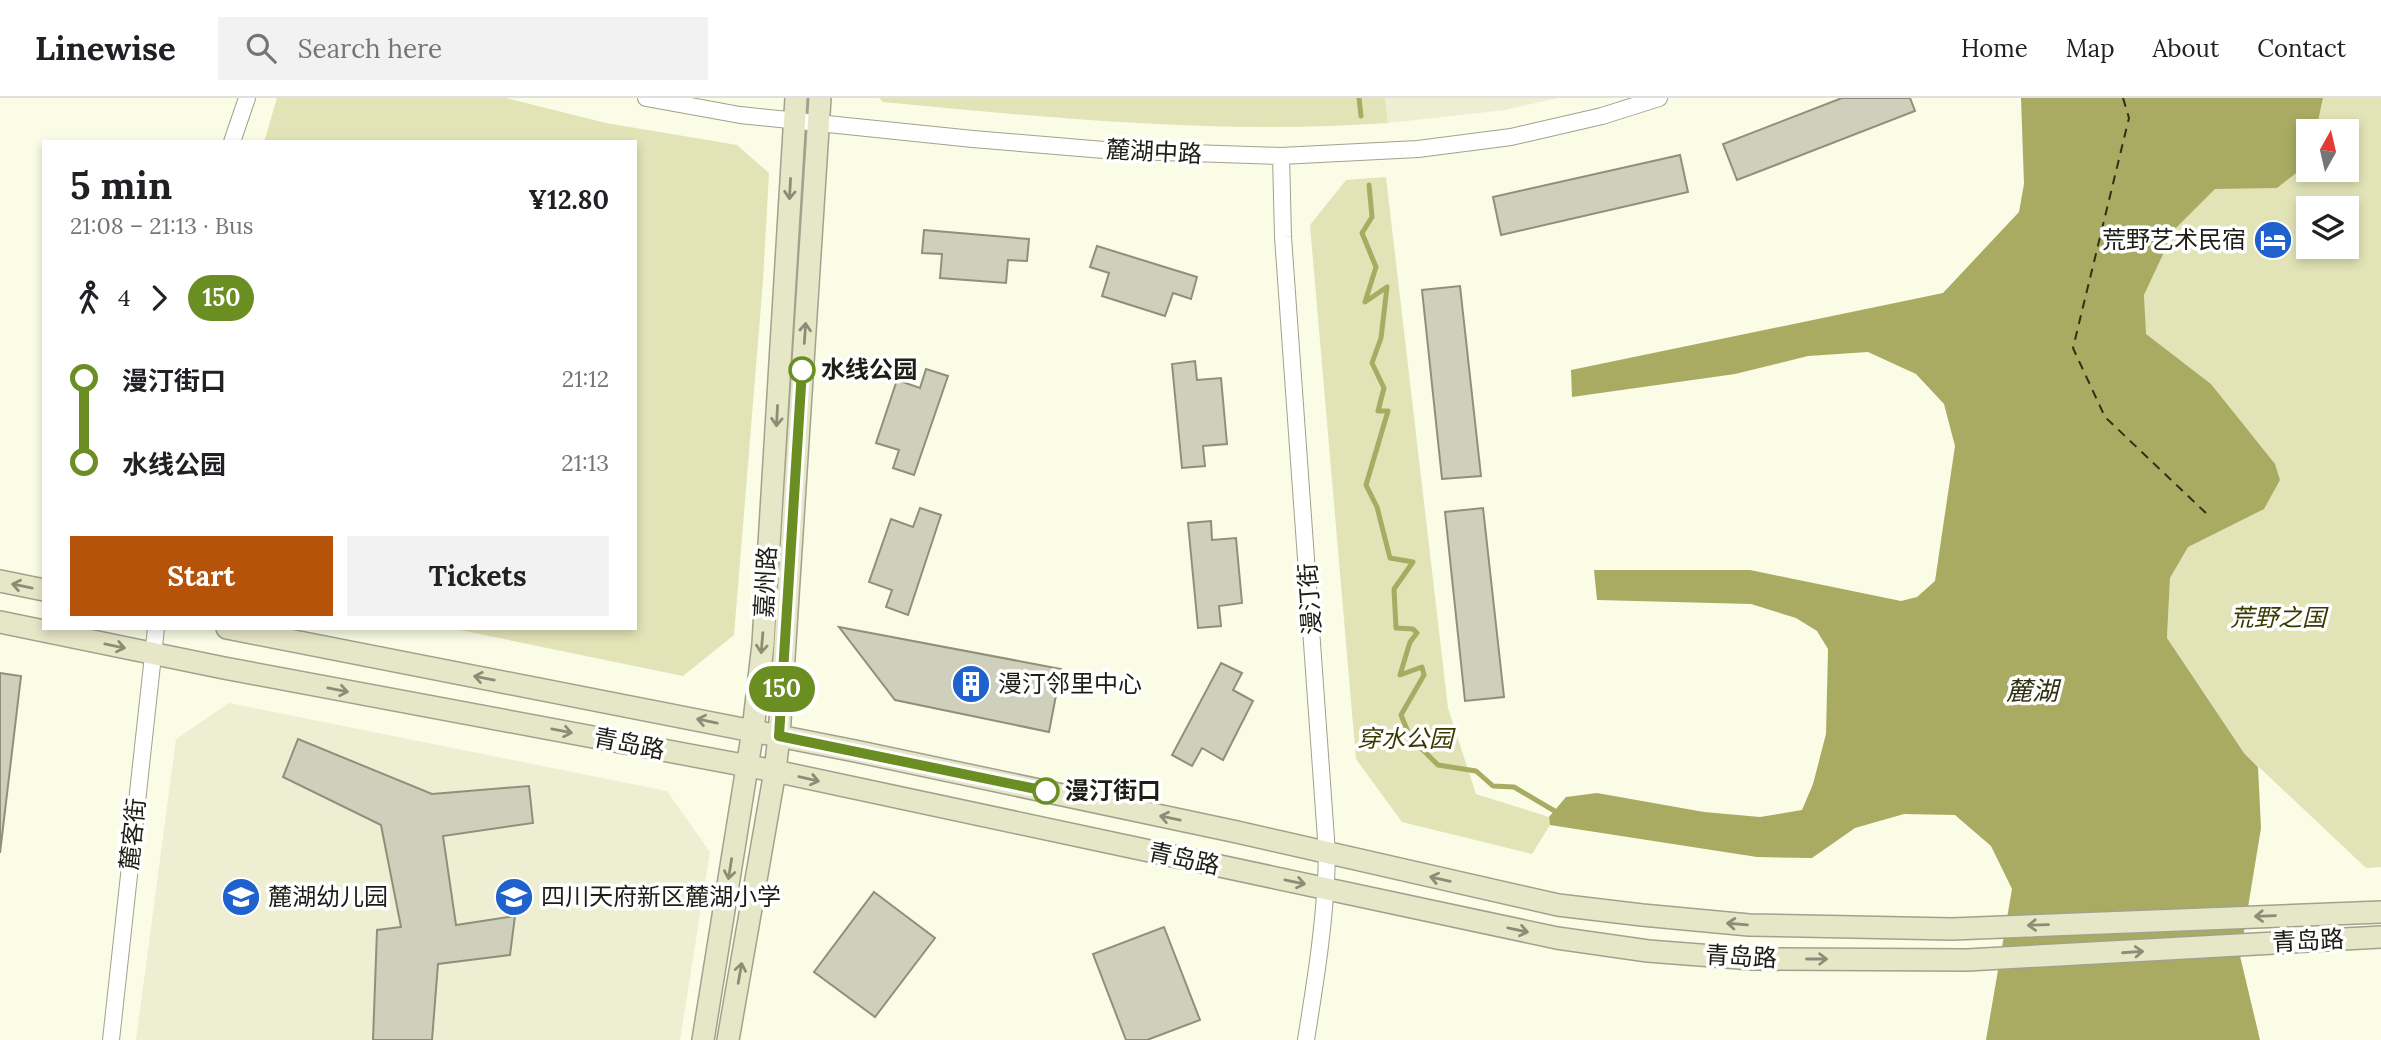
<!DOCTYPE html>
<meta charset="utf-8">
<style>
:root{--surface:#fff;--page:#f2f2f2;--text:#202124;--muted:#757577;--line:#e0e0e0;--accent:#b45309}
body{margin:0;font-family:Lora,"Noto Sans SC",serif;background:var(--page);color:var(--text);height:100vh;display:flex;flex-direction:column;font-size:26px;white-space:nowrap}
*{box-sizing:border-box;margin:0}
p{font-size:23px;color:var(--muted)}
.icon{flex:none;width:38px;height:38px;fill:none;stroke:currentColor;stroke-width:2;stroke-linecap:round;stroke-linejoin:round}
.map{position:relative;flex:1;overflow:hidden}
.sheet{position:absolute;left:42px;top:42px;width:595px;height:490px;display:flex;flex-direction:column;background:var(--surface);border-radius:0px;box-shadow:0 4px 10px #0003}
.sheet>*{flex:none}
.badge{padding:0 14px;border-radius:23px;font-size:24px;line-height:46px}
.needle{width:46px;rotate:8deg}
.tools{position:absolute;left:2296px;top:21px;display:grid;gap:14px}
.tools a{display:grid;place-items:center;width:63px;height:63px;border-radius:0px;background:var(--surface);box-shadow:0 4px 10px #0003;font-size:35px}
.map>.badge{position:absolute;translate:-50% -50%;box-shadow:0 0 0 4px #fff}
.legs{display:flex;align-items:center;gap:10px;height:77px;padding:0 28px;font-size:23px}
.legs p{margin-inline-start:auto}
.overview{display:flex;align-items:center;justify-content:space-between;height:119px;padding:0 28px}
h1{font-size:38px;font-weight:700;line-height:52px}
.action{display:flex;gap:14px;margin-top:auto;padding:14px 28px}
.action a{flex:1;height:80px;border-radius:0px;background:var(--accent);color:#fff;font-size:28px;font-weight:700;line-height:80px;text-align:center}
.action a+a{background:var(--page);color:var(--text)}
ul{padding:0 28px;list-style:none}
li{display:flex;align-items:center;gap:24px;height:84px;font-size:26px}
li i{display:grid;place-items:center;width:10px;height:100%;margin:0 9px;background:currentColor}
li i::after{content:'';width:18px;height:18px;margin:-9px;border:5px solid;border-radius:50%;background:var(--surface)}
li p{margin-inline-start:auto}
li:first-child i{background:linear-gradient(#0000 50%,currentColor 0)}
li:last-child i{background:linear-gradient(currentColor 50%,#0000 0)}
header{display:flex;align-items:center;gap:42px;box-sizing:border-box;height:98px;padding:0 35px;background:var(--surface);border-bottom:2px solid var(--line)}
header strong{font-size:33px}
nav{display:flex;gap:38px;margin-inline-start:auto;font-size:24px}
.search{width:490px;height:63px;background:var(--page);display:flex;align-items:center;gap:18px;box-sizing:border-box;padding:0 24px;border-radius:0px;color:var(--muted);font-size:26px}
.map>svg:first-child{display:block}
</style>
<header>
<strong>Linewise</strong>
<div class="search"><svg class="icon" aria-label="search" viewBox="0 0 24 24"><circle cx="10" cy="10" r="6"/><path d="M15 15l6 6"/></svg>Search here</div>
<nav><a>Home</a><a>Map</a><a>About</a><a>Contact</a></nav>
</header>
<div class="map">
<svg width="2381" height="942" viewBox="0 0 2381 942">
<rect width="100%" height="100%" fill="#fafce6"/>
<path fill="#eeefd2" d="M1385,0H1558L1505,12L1388,25Z
M229,605L667,693L710,754L680,942H136L176,641Z"/>
<path fill="#e2e4b7" fill-rule="evenodd" d="M277,0H506L606,25L737,47L769,75L763,183L734,537L683,578L450,530H635V44H264Z
M879,0H1385L1388,25C1219,37 1051,20 883,4Z
M2323,0H2381V769L2366,770L2244,655L2167,540L2170,480L2188,448L2216,434L2237,320L2211,286L2145,236L2144,197L2175,131L2215,90H2277L2308,66V72H2347V33H2316ZM2308,110H2347V149H2308Z
M1386,79L1448,610L1476,696L1549,719L1550,727L1532,756L1402,724L1356,661L1310,127L1346,82Z"/>
<path fill="#a9ab63" d="M2021,0H2323L2316,33H2308V66L2277,90L2215,91L2175,131L2144,197L2146,236L2211,286L2275,366L2280,382L2264,411L2188,449L2170,480L2167,540L2244,655L2258,669L2261,730L2240,858L2260,942H1986L2012,791L1991,748L1955,717L1904,716L1855,730L1812,760L1757,759L1550,727L1549,719L1566,699L1597,695L1704,714L1760,719L1802,712L1813,686L1826,636L1828,551L1817,533L1796,520L1751,506L1597,502L1594,472H1750L1901,503L1917,499L1935,483L1955,348L1944,306L1916,276L1868,254L1808,258L1735,276L1572,299L1571,272L1943,195L2019,114L2024,86Z"/>
<g fill="none" stroke-linecap="round" stroke-linejoin="round">
<path stroke="#a9ab63" stroke-width="5" d="M1359,0L1361,18
M1369,87L1372,119L1362,135L1376,169L1365,204L1387,189L1381,240L1372,265L1384,290L1378,313H1388L1366,387L1377,409L1390,460L1413,464L1394,491L1396,530L1413,531L1417,535L1410,544L1400,577L1422,569L1424,577L1401,617L1410,639L1438,667L1476,673L1493,688L1514,689L1558,715"/>
<path stroke="#303111" stroke-width="2" stroke-dasharray="9 7" stroke-linecap="butt" d="M2123,0L2129,20L2073,250L2105,319L2209,418"/>
</g>
<path fill="#ced0bb" stroke="#8f907c" stroke-width="2" d="M1842,0H1910L1915,13L1737,82L1723,46Z
M1680,57L1688,94L1501,137L1493,99Z
M924,132L1029,141L1027,163L1008,162L1006,185L940,180L942,156L922,155Z
M1097,148L1197,179L1191,201L1173,195L1165,218L1102,198L1109,175L1090,169Z
M1460,188L1481,378L1442,381L1422,192Z
M1195,263L1197,282L1221,280L1227,346L1203,348L1205,368L1182,370L1172,266Z
M926,271L948,278L914,377L893,370L899,352L876,345L897,282L920,290Z
M920,410L941,417L908,517L886,509L892,492L869,484L891,421L913,429Z
M1483,410L1504,599L1465,603L1445,414Z
M1211,423L1212,442L1236,440L1242,505L1219,508L1221,528L1198,530L1188,425Z
M839,529L1061,571L1049,634L895,602Z
M1221,565L1242,575L1233,592L1253,603L1223,662L1202,650L1192,668L1172,657Z
M0,575L21,578L0,755Z
M298,641L432,696L529,688L533,725L443,738L456,827L515,818L510,857L438,866L432,942H373L377,832L401,829L381,727L283,679Z
M874,794L935,840L875,919L814,874Z
M1164,829L1200,922L1147,942H1126L1093,856Z"/>
<g fill="none" stroke-linecap="round" stroke-linejoin="round">
<g stroke="#a0a28e" stroke-width="18">
<path id="street" d="M646,0L740,17L973,41L1104,52L1281,58L1418,51L1511,39L1602,18L1659,0
M232,44L247,0
M1281,58L1283,139L1327,755C1326,818 1316,880 1306,942
M111,942L156,530"/>
</g>
<g stroke="#a0a28e" stroke-width="24">
<path id="secondary" d="M0,483L44,492
M0,524L224,570L775,673L1557,840L1648,853L1752,861L1967,862L2381,839
M227,530L855,653L1237,734L1558,807L1642,817L1749,827L1952,831L2381,814
M703,942L753,632L763,546L796,0
M728,942L775,673L779,638L820,0"/>
</g>
<use href="#street" stroke="#fff" stroke-width="16"/>
<use href="#secondary" stroke="#e6e7c7" stroke-width="21"/>
</g>
<defs><path id="oneway-shaft" d="M-6 0H5M1.5-3L5.5 0L1.5 3" fill="none" stroke-width="1.6" stroke-linecap="round" stroke-linejoin="round" transform="scale(1.75)"/></defs>
<g stroke="#8c8d78">
<use href="#oneway-shaft" transform="translate(790 91) rotate(93)"/>
<use href="#oneway-shaft" transform="translate(805 235) rotate(-86)"/>
<use href="#oneway-shaft" transform="translate(777 318) rotate(93)"/>
<use href="#oneway-shaft" transform="translate(22 488) rotate(-168)"/>
<use href="#oneway-shaft" transform="translate(762 545) rotate(95)"/>
<use href="#oneway-shaft" transform="translate(115 548) rotate(12)"/>
<use href="#oneway-shaft" transform="translate(484 580) rotate(-169)"/>
<use href="#oneway-shaft" transform="translate(338 592) rotate(11)"/>
<use href="#oneway-shaft" transform="translate(707 623) rotate(-168)"/>
<use href="#oneway-shaft" transform="translate(562 633) rotate(11)"/>
<use href="#oneway-shaft" transform="translate(809 681) rotate(13)"/>
<use href="#oneway-shaft" transform="translate(1170 720) rotate(-168)"/>
<use href="#oneway-shaft" transform="translate(730 771) rotate(99)"/>
<use href="#oneway-shaft" transform="translate(1440 781) rotate(-167)"/>
<use href="#oneway-shaft" transform="translate(1295 784) rotate(12)"/>
<use href="#oneway-shaft" transform="translate(2265 818) rotate(178)"/>
<use href="#oneway-shaft" transform="translate(1737 826) rotate(-175)"/>
<use href="#oneway-shaft" transform="translate(2038 827) rotate(178)"/>
<use href="#oneway-shaft" transform="translate(1518 832) rotate(12)"/>
<use href="#oneway-shaft" transform="translate(2133 854) rotate(-4)"/>
<use href="#oneway-shaft" transform="translate(1817 861)"/>
<use href="#oneway-shaft" transform="translate(740 875) rotate(-80)"/>
</g>
<g fill="none" stroke-linecap="round" stroke-linejoin="round">
<g stroke="#fff" stroke-width="16">
<path id="line-1" d="M802,272L779,638L1046,693"/>
</g>
<use href="#line-1" stroke="#6b8e23" stroke-width="10"/>
</g>
<defs>
<g id="hotel-disc" transform="scale(2.0125)"><circle r="9.5" fill="#1f61cd" stroke="#fff"/><path d="M-6-4.5h1.5V1H6V5H4.5V3h-9V5H-6ZM-4 0a1.8 1.8 0 1 1 3.6 0ZM.5 0V-2.5h3Q6-2.5 6 0Z" fill="#fff"/></g>
<g id="building-disc" transform="scale(2.0125)"><circle r="9.5" fill="#1f61cd" stroke="#fff"/><path d="M-4-6H4V6H1V3H-1V6H-4ZM-2.5-4.3h1.7v1.8h-1.7ZM.8-4.3h1.7v1.8H.8ZM-2.5-1h1.7V.8h-1.7ZM.8-1h1.7V.8H.8Z" fill="#fff"/></g>
<g id="school-disc" transform="scale(2.0125)"><circle r="9.5" fill="#1f61cd" stroke="#fff"/><path d="M0-5L7-2L0 1L-7-2ZM-4 1L0 2.5L4 1V4Q0 6-4 4Z" fill="#fff"/></g>
</defs>
<g fill-rule="evenodd">
<use href="#hotel-disc" x="2273" y="142"/>
<use href="#building-disc" x="971" y="586"/>
<use href="#school-disc" x="241" y="799"/>
<use href="#school-disc" x="514" y="799"/>
</g>
<g fill="#fff" stroke="#6b8e23" stroke-width="3.5">
<circle cx="802" cy="272" r="12"/>
<circle cx="1046" cy="693" r="12"/>
</g>
<g text-anchor="middle" stroke-width="7" stroke-linejoin="round" paint-order="stroke">
<g font-size="24" fill="#1e1e17" stroke="#fff">
<text transform="translate(1154 54) rotate(3)" y="8">麓湖中路</text>
<text transform="translate(766 484) rotate(-87)" y="8">嘉州路</text>
<text transform="translate(1310 501) rotate(-94)" y="8">漫汀街</text>
<text transform="translate(629 646) rotate(11)" y="8">青岛路</text>
<text transform="translate(133 736) rotate(-84)" y="8">麓客街</text>
<text transform="translate(1184 761) rotate(12)" y="8">青岛路</text>
<text transform="translate(2308 843) rotate(-3)" y="8">青岛路</text>
<text transform="translate(1741 859) rotate(3)" y="8">青岛路</text>
</g>
<g font-size="24" fill="#1e1e17" stroke="#fff" text-anchor="start">
<text x="2246" y="150" text-anchor="end">荒野艺术民宿</text>
<text x="998" y="594">漫汀邻里中心</text>
<text x="268" y="807">麓湖幼儿园</text>
<text x="541" y="807">四川天府新区麓湖小学</text>
</g>
<g font-size="24" font-weight="bold" fill="#1e1e17" stroke="#fff" text-anchor="start">
<text x="821" y="280">水线公园</text>
<text x="1065" y="701">漫汀街口</text>
</g>
<g font-size="24" font-style="italic" fill="#393a00" stroke="#fff">
<text x="2278" y="528">荒野之国</text>
<text x="1405" y="649">穿水公园</text>
</g>
<g font-size="26" font-style="italic" fill="#303111" stroke="#fff">
<text x="2032" y="602">麓湖</text>
</g>
</g>
</svg>
<div class="tools">
<a><svg class="needle" viewBox="-14 -14 28 28"><path d="M0-13l5 13h-10z" fill="#e53935"/><path d="M0 13l5-13h-10z" fill="#757577"/></svg></a>
<a><svg class="icon" aria-label="layers" viewBox="0 0 24 24"><path d="M12 4l9 5-9 5-9-5zM3 14l9 5 9-5"/></svg></a>
</div>
<b class="badge" style="left:782px;top:591px;background:#6b8e23;color:#fff">150</b>
<section class="sheet">
<div class="overview"><div><h1>5 min</h1><p>21:08 – 21:13 · Bus</p></div><b>¥12.80</b></div>
<div class="legs"><svg class="icon" aria-label="walk" viewBox="0 0 24 24"><circle cx="13" cy="4" r="2"/><path d="M13 8l-2 6 4 7M11 14l-3 7M7 12l3-4h3l4 4"/></svg>4<svg class="icon" aria-label="forward" viewBox="0 0 24 24"><path d="M9 5l7 7-7 7"/></svg><b class="badge" style="background:#6b8e23;color:#fff">150</b></div>
<ul>
<li><i style="color:#6b8e23"></i><b>漫汀街口</b><p>21:12</p></li>
<li><i style="color:#6b8e23"></i><b>水线公园</b><p>21:13</p></li>
</ul>
<div class="action"><a>Start</a><a>Tickets</a></div>
</section>
</div>
